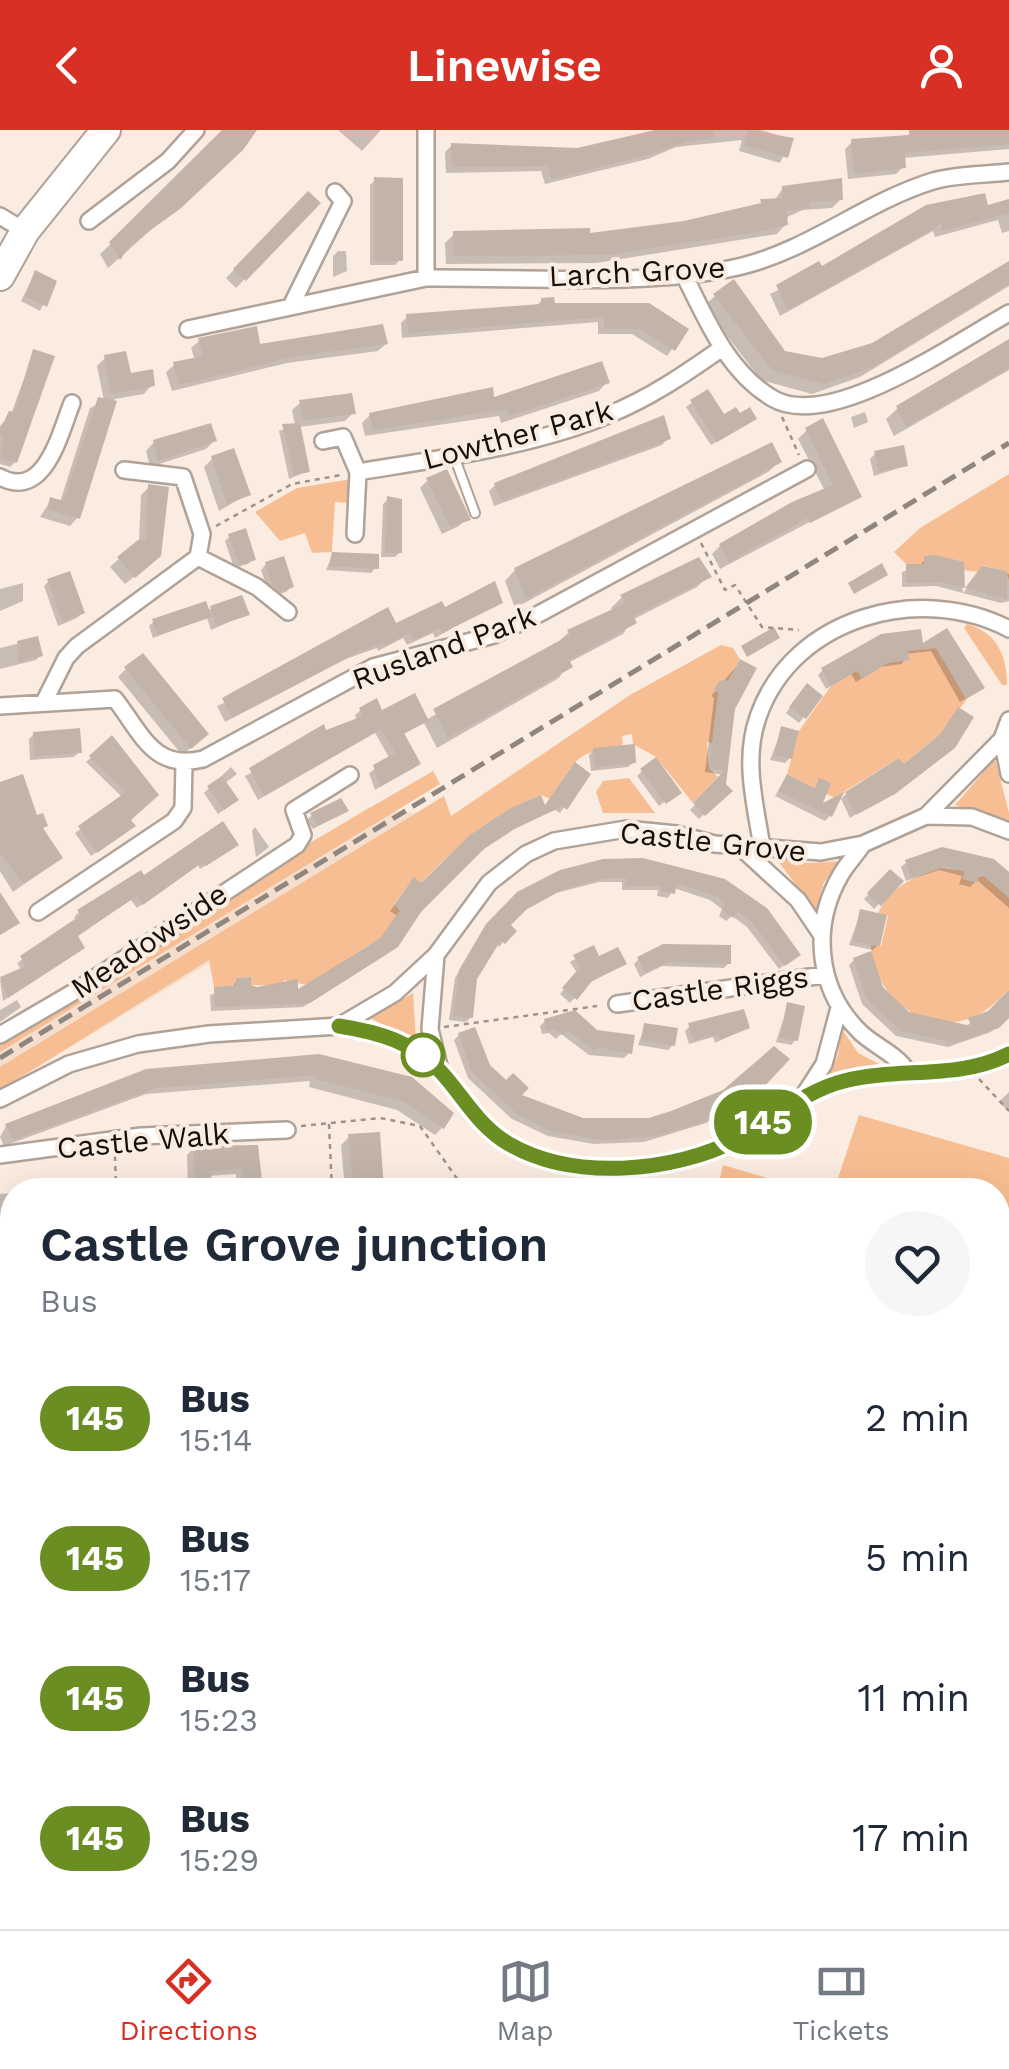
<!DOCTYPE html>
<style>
:root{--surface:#fff;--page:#f6f6f7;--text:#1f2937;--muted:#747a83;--line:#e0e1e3;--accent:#d93025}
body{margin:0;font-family:"Work Sans",sans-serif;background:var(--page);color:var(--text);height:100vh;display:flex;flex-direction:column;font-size:38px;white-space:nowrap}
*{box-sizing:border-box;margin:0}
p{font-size:32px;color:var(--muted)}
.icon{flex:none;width:55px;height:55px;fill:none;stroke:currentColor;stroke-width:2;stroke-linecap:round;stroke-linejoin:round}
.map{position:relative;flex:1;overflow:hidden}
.drawer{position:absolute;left:0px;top:1048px;width:1010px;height:752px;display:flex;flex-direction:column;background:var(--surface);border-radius:40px 40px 0 0;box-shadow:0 10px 40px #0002}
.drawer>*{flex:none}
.badge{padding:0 20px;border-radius:32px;font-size:35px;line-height:65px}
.map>.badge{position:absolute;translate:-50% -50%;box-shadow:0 0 0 5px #fff}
.round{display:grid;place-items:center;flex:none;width:105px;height:105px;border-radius:52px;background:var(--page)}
.headline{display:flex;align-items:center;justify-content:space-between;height:170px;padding:0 40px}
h1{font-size:48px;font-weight:600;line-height:75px}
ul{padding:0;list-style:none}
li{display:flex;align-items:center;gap:30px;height:140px;padding:0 40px}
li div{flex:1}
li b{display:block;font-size:38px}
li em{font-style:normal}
li .badge{min-width:110px;font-weight:700;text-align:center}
header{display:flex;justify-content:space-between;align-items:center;height:130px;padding:0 40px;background:var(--accent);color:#fff;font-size:45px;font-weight:600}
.tabs{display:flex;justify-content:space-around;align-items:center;height:140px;border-top:2px solid var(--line);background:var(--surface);font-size:28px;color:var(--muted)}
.tabs a{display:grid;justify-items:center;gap:5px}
.tabs .selected{color:var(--accent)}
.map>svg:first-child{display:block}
</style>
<header><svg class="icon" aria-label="back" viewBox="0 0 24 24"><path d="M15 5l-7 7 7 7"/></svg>Linewise<svg class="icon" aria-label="person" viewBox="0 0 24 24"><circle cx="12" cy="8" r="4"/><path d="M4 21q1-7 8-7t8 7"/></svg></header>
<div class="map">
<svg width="1009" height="1799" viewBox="0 0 1009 1799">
<rect width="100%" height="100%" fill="#fbece1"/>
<path fill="#f4dece" d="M369,677L448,688L0,960V911Z"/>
<path fill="#f8be93" d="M1009,344V450L1006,441L983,436L980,442L906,434L894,422L920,398Z
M351,349L350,373L335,372L332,422L312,423L305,403L280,411L255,382L297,358Z
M967,494C997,503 1007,525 1007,555H1002L964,498Z
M721,515L733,518L740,529L728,551H720L713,613L707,612L709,638L718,647L693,673L656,627L633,614L632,604L622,606L623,617C574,622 579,627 550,669L541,665C493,687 457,715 421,753L414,748L394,774L400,780L384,806L307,855L284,850L283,856L251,855L250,847L236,848V855L214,857L209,830L0,960V937L444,666L451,686L630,565Z
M936,518L967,569L942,602L904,634L899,628L845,661L840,670L826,664L830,653L819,649L815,658L787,644L799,601L831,556L876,529H910L908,521Z
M995,629L1009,683V690L955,675Z
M433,641L440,654L0,922V911L301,718Z
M629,648L655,683H603L596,662L603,651Z
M774,726L808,733L843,731L824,752L816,781Z
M941,738L965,741L963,749L985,746L1009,768V860C994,875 978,889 955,892C912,898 871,856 871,815L881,816L888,786L878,783C891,756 914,747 941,738Z
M413,863L416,911L370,888Z
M842,899L858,923L885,937L826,950L838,925Z
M859,985L1009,1028V1092L998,1124V1060H834Z
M723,1035L808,1060H717Z
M12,1192V1788H998V1308L1009,1321V1799H0V1197Z"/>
<path fill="#0003" d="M222,0H254L230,30L108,138L100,124L204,25Z
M338,0H381L362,21Z
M662,0H761L791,9L780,33L739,21L742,10L676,17L648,29L545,54L541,41L446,43L445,22L452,15L578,20Z
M956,0H1009V19L903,28V37L896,44L848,49L845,19L852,12Z
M375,50L400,130L395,135H370V55Z
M783,58L841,69L832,78L803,80L785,88L786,94L777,104L596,133L446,134L445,113L454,104L587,106L684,94L774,71Z
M308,64L318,73L236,158L226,148Z
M1009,71V101L1002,103L998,90L935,107L933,101L780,186L770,164L821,139Z
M338,121H346L347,141L333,147V126Z
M1009,134V156L860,247L812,264L761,250L704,176L715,166L783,223L822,231L873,215Z
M35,143L54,153L40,181L21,171Z
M542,170L552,175L686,199L667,226L632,204H598V192L402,208L401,193L407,187L535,177Z
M199,211L258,217L386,214L378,221L287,233L172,261L166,242L174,235L195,230L191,218Z
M1009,212V240L894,306L886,289L898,278Z
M34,222L15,332L10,337L0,334V296L11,284Z
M105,228L129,246L152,255L144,264L115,269L78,387L70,396L40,387L51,370L60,372L90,278L104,271L97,236Z
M607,252L599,261L501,293L499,286L365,306L362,293L370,285Z
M707,262L723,288L739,286L748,294L711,315L686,277Z
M301,272L353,283L345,291L299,297L308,341L289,349L279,301L295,296L292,280Z
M865,282L868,292L854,298L851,287Z
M807,300L859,366L720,439L712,424L720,416L825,361L798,309Z
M668,308L662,315L494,376L489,361L495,355Z
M214,311L206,319L150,337L146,321L154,312Z
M875,324L905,336L874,346L870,329Z
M213,328L248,364L219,381L204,337Z
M779,332L768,342L515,478L505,451L515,440Z
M428,350L467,388L459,396L442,404L420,358Z
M149,357L150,434L125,454L110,437L139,411L141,365Z
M388,369L400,422L395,427H381L383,374Z
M230,406L253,429L248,434L234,438L225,411Z
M333,424L376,437L371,443L326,440Z
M925,429L961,434L963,463L983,438L1009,444V471L1001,473L936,456L902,457V442L920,436Z
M266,434L291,457L286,462L275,465L268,460L261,440Z
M708,446L697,457L632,490L623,504L568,533L559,548L437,618L424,593L402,605L418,633L375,660L369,643L390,629L375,603L258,670L245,646L357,591L355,585L361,580L426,590L557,513L569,502L613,482L611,478L622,467Z
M49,451L82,483L77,488L58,496L44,456Z
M23,453V471L0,481V459Z
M500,472L435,508L433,503L407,515L403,508L378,521L377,518L346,529L225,592L217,576L394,496L444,480Z
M211,479L247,484L211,500L207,488L153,508L149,496L154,491Z
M947,502L976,562L960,572L931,521L906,524L902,534L880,537L856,552L851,544L826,559L818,545L823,540L921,517Z
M37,509L41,525L36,530L0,539V518Z
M740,532L723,655L729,661L699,689L690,680L724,645L705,642L714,568L711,566Z
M126,539L198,612L182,625L118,547Z
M802,561L820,566L799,593L786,583Z
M782,599L790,628L785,633L770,630Z
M34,604L79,622L74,627L30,630L29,609Z
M112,609L155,664L128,690L127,700L91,726L75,703L122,667L86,632Z
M594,620L634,632L628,637L591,641L589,625Z
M947,623L850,688L841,669L846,664Z
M231,637L237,644L224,654L231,675L218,684L204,663Z
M642,641L677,663L659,676L637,646Z
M588,644L560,683L555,680L508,702L476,723L419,781L390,822L303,877L211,881L210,865L232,858L237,850L249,857L296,864L380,811L397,786L390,781L414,751L421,756L544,679Z
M787,647L813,660L820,651L818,678L830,686L825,691L775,666Z
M0,654L41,699L60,728L13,762L0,741Z
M346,681L313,699L307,690L312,685Z
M255,697L269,717L256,727L252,701Z
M231,720L200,739L198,735L137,778L131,770L75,807L77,823L3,871L0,850L22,841L17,833L77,791L74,787L79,782L144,749Z
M942,720L1009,747V778L977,750L970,757L959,754L962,746L939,740L906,751L901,737L907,732Z
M562,742L724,751L793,829L779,839L747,797L732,786L726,791L719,786L722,779L710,770L674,758L668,768L657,766L658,760H622V752H599L556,763L520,783L508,796L514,801L499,817L496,814L475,848L471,887L466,892L449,890L455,848L482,802Z
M890,742L900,752L874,779L864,769Z
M861,781L878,815L873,820L849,815Z
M593,819L598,829L624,834L587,854L570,873L560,864L577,843L570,832Z
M639,829L729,833L724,838L662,836L640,847L634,834Z
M854,830L908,884L963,897L990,883L1009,863V884L991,902L948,917L896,906L862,874L849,835Z
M17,870L21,877L0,892V880Z
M788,875L796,910L791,915L776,912Z
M545,891L596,902L629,923L624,928L589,925L561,904L556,909L549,903L542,904L540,896Z
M645,896L673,915L668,920L638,915Z
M690,896L747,897L715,913L713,907L689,914L685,901Z
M459,905L517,966L559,985L608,993L649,990L753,963L706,993L644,1012L594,1014L548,1006L512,989L468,948L454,910Z
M319,927L411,950L442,998L435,1005L397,980L309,957L310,951L146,964L4,1016L0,1007L6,996L146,941Z
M1009,962V982L999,972Z
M350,1006L382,1060H345L341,1015Z
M256,1017L260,1060H237L236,1044L209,1046V1060H188L187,1025L194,1018Z
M94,1053V1060H38Z
M12,1063V1085L0,1086V1064Z"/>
<path fill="#c2b4a9" d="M222,0H257L243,20L180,79L131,114L120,130L109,112Z
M655,0H714V8L685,12L656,23L551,49L547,36L452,37L451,13L577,18Z
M748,0L794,8L788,28L744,15Z
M909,0H1009V14L905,23L906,38L854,44L851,9L909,5Z
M374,47L403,48V131H374Z
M842,48L843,70L809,72V78L787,81L788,95L758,102L607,125L454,126L453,101L590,98V103L684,91L761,73L760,69L782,68V56Z
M308,61L321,73L246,151L233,139Z
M985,63L988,75L1009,69V83L942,101L941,95L788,180L776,155L819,131L822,136L926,75Z
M1009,131V154L873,237L824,254L772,240L713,164L734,149L785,221L822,228L872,213Z
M35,140L57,151L47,177L25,166Z
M554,167L555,173H649L689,199L675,221L640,199H604V187L408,203L406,184L541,174V168Z
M383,194L388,214L297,226L179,255L173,232L203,226L198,208L257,196L260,214Z
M1009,209V238L906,297L896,276Z
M33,219L55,226L17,333L0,328L4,312L0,300L9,281L14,282Z
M126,221L131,243L153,239L155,256L111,264L104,225Z
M602,231L610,253L509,286L507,279L373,300L369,283L493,257L494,267Z
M708,259L724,284L736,277L740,283L750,277L757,289L717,312L690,270Z
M352,263L356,284L303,290L299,270Z
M98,267L117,271L80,389L47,379L50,367L64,371Z
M664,285L671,309L501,371L494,353Z
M823,288L862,367L810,393L807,388L729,432L719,414L792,372L833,355L805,298Z
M211,293L217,311L158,331L153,310Z
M300,293L310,342L294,345L282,294Z
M772,312L782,332L526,469L514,438Z
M904,315L908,336L879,342L874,321Z
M234,318L251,365L227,374L211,326Z
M447,339L471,390L450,397L426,348Z
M148,354L169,357L161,426L135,448L117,427L138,410H146Z
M387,366L402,369V423H385Z
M246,398L256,430L239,435L228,404Z
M332,422L379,424V439L329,436Z
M935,425L964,432L965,458L982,436L1007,441V469L942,452L906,453V434H924V426Z
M284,426L294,457L281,462L272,455L265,432Z
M699,427L712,447L633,486L637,493L569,530L573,537L448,608L433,579L570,505L567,500L626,473L620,465Z
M882,433L888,445L854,464L848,453Z
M70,441L85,483L63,492L47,449Z
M495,451L503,473L442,503L440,498L413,510L410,503L385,516L383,513L356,523L232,588L222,568L388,477L396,493L442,471L445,477Z
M242,465L250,485L216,496L210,476Z
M206,471L212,487L158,505L152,489Z
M774,497L780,508L747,527L741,516Z
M947,498L985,558L966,569L936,517L908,521L910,530L888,533L862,549L857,541L831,556L821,538L881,504L921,499L923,513Z
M38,506L43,526L19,532L17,511Z
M143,523L209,604L191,619L124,537Z
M740,529L757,538L735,579L726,654L733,661L705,686L693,673L725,640L709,638L718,563L714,560L719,551L729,550Z
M807,553L823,566L806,589L789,577Z
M415,563L429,591L404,603L421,634L380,657L373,635L395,623L381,599L264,666L249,638L324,594L326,600L363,586L359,578L377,568L382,580Z
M958,577L974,587L955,618L895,664L856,685L845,662L899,628L904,634L941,603Z
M781,596L799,601L792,629L774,625Z
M80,598L82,623L35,626L33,602Z
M112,605L159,665L131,690L136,696L97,723L78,696L126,662L89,626Z
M635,614L636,633L595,637L593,618Z
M656,627L682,663L666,674L640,639Z
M575,632L591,644L567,680L562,676L516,698L484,719L421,782L398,817L310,873L215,877L214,857L236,855V848L251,847V855L257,857L298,849V859L365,818L381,807L400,780L394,775L414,747L421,753L470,705L509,679L541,665L545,675Z
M23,644L37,685L43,683L48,696L43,698L63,728L24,754L0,723V652Z
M787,644L815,658L819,648L831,653L823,673L844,662L832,687L778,661Z
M222,646L239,670L224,680L207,656Z
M341,668L349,681L318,696L310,683Z
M223,691L239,715L206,736L203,732L143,775L137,766L107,786L78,806L85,818L8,868L0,847L26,836L20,826L81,785L77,780L141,740L144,745Z
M942,717L994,729L1009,742V768L980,743L977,753L962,749L965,742L945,736L911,748L905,730Z
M643,728L725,749L767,778L801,825L785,836L752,792L738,782L733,788L722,780L725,773L716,766L677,753L675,764L660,761L661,756H626V748H606L564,759L527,779L511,795L517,801L505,814L501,810L477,849L473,888L453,886L459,840L486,794L517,762L560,740L603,729Z
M890,739L904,751L881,776L867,763Z
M0,762L20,793L0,805Z
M860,779L887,785L880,816L853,811Z
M663,814L731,815V834L669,832L645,843L637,827Z
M594,815L599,826L618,817L627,834L592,851L577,870L562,858L580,837L573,825Z
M871,821L883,857L909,882L971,896L968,888L988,881L1009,860V888L999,898L955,913L901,901L867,869L853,828Z
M787,872L805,876L798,911L780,908Z
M744,879L750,898L720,910L718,904L694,911L688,893Z
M575,880L597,900L635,905L632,924L597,917L596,921L567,900L562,905L555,899L547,901L544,889Z
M644,893L678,898L675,916L641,910Z
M475,897L490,935L506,950L513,943L529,958L522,965L583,988H649L671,981L723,960L774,916L790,929L762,959L714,989L651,1007L601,1010L553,1002L517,984L472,942L458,903Z
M319,924L412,947L454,983L444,999L405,972L315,949L316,945L156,958L13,1010L5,994L146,939Z
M380,1002L384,1060H354L348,1004Z
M258,1015L263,1060H243L242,1038L211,1041L212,1060H196L193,1016Z"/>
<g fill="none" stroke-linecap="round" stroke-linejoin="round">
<g stroke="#b0a297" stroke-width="12">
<path id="lane" d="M454,326L475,383"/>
</g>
<g stroke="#b0a297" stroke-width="20">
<path id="street" d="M426,0V148C520,147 648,157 738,137C808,121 865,72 933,51C956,44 985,45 1009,42
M0,86L25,101
M89,91L168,31L196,0
M684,145C707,190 727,241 772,268C829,303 958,211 1009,183
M291,176L343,71L335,62
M188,199L426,148
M323,311L343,307L358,342L355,404
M358,342C437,329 535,316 608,285C650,268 685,244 722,218
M0,347C45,371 60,303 72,273
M198,427L257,457L288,482
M44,572L66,528L77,516L198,427L202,404L183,347L124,340
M0,576L115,569C142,604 154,641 203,629L373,537L494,505L535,486L807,339
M1002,609L1009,644
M926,686L972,687L1009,701
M863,714C856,725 846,735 840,746C811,797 817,860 860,902C873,915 898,925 907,941
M738,715L798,770L821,804
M762,717C755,673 743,630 758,587C793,486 921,453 1009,499
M38,782L174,691L183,678L184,634
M436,825L430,899L440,940
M617,874L824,845
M339,896C378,902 414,912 441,942C464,967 478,996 509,1014C573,1051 673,1044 738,1009C774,989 804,961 844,951C898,937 959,950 1009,924
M0,905L72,863L297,715L303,705L294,680L350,645
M802,968L824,934L839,878
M0,969L69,934L138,914L209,904L339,896L395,863L436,825L489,753L526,724L554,711L626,699L676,704L715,714L821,722L863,714L926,686L1002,609L1009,590
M0,1025L141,1006L287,1000"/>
</g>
<g stroke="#b0a297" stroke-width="32">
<path id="highway" d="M0,146L25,101L106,0"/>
</g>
<path stroke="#9e938b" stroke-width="2.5" stroke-dasharray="5 5" stroke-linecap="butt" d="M782,287L799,325
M216,396L292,354L341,345
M701,413L725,460L735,455L762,497L799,500
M444,897L597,876
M979,949L1009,981
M329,994L332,1060
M301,996L380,988L420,996L465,1060
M115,1026L116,1057L234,1052L235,1060
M998,1124L1009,1092
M0,1245L12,1244
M0,1306L12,1302
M998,1309L1009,1323
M998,1326H1009
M0,1368L12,1364
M0,1420H12
M0,1549L12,1551
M0,1588L12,1590
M0,1641L12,1648
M0,1664L12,1667
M998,1664L1009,1665
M998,1723L1009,1731
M287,1788L320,1799
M806,1788L835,1799
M866,1788L985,1799
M269,1799L272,1788
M861,1799L866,1788"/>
<use href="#lane" stroke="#fff" stroke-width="8"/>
<use href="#street" stroke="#fff" stroke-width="15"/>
<use href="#highway" stroke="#fff" stroke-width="28"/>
<path stroke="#90867e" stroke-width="5" stroke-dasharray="15 8" stroke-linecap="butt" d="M0,928L1009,313"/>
</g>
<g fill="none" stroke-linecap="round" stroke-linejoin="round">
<g stroke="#fff" stroke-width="22">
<path id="line" d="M339,896C378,902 414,912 441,942C464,967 478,996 509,1014C573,1051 673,1043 738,1009C773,990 804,961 844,951C899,937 959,950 1009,924"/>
</g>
<use href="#line" stroke="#6b8e23" stroke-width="15"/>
</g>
<circle fill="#fff" stroke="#6b8e23" stroke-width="5" cx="423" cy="925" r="20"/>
<g text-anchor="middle" stroke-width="8" stroke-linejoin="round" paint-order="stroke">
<g font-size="30" fill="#130f0b" stroke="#fbece1">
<text transform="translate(637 142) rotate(-3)" y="10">Larch Grove</text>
<text transform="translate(518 305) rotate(-15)" y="10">Lowther Park</text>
<text transform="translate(444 518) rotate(-20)" y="10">Rusland Park</text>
<text transform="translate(713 712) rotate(6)" y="10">Castle Grove</text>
<text transform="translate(149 811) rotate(-34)" y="10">Meadowside</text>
<text transform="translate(720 859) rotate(-8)" y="10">Castle Riggs</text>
<text transform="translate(143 1011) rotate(-5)" y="10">Castle Walk</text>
</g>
</g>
</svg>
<b class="badge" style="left:763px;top:992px;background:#6b8e23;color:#fff">145</b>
<section class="drawer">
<div class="headline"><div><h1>Castle Grove junction</h1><p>Bus</p></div><a class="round"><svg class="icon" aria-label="heart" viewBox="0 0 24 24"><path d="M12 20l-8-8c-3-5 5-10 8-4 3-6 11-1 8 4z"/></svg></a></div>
<ul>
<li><span class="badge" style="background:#6b8e23;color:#fff">145</span><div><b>Bus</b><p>15:14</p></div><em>2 min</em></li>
<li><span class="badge" style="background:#6b8e23;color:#fff">145</span><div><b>Bus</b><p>15:17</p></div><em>5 min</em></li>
<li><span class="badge" style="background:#6b8e23;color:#fff">145</span><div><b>Bus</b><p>15:23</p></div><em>11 min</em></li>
<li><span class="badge" style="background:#6b8e23;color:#fff">145</span><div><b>Bus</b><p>15:29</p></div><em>17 min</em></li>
</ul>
</section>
</div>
<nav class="tabs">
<a class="selected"><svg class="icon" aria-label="directions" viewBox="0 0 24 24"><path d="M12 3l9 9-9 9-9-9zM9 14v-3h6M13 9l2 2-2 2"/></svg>Directions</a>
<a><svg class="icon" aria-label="map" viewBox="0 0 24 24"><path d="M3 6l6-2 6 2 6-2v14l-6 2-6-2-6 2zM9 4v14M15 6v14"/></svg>Map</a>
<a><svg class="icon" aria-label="tickets" viewBox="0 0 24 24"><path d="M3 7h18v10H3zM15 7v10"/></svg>Tickets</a>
</nav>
